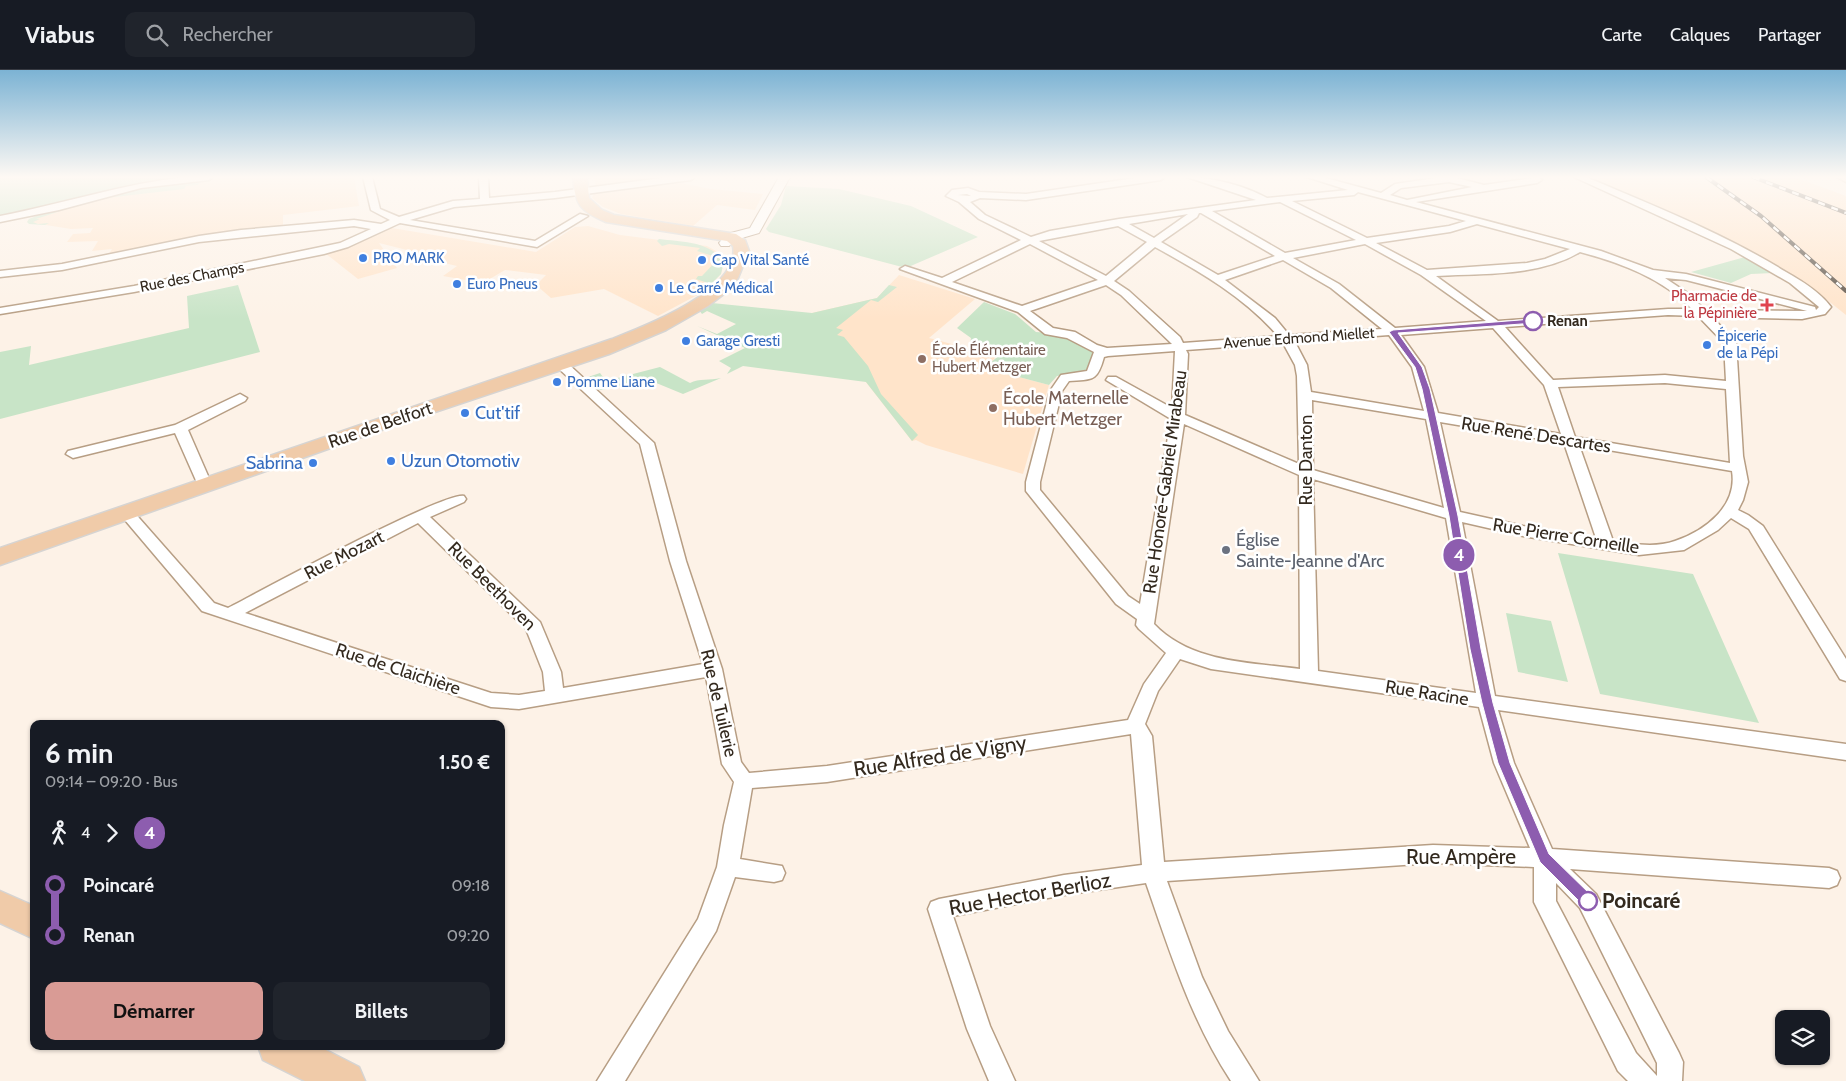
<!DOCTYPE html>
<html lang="fr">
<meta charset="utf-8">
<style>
:root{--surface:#171b24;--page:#20242c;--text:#f1f3f6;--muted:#9ea1a6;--line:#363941;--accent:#d99b95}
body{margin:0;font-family:Cabin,sans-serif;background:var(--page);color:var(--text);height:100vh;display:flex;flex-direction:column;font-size:19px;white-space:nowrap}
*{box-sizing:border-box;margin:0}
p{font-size:16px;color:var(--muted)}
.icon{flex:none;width:28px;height:28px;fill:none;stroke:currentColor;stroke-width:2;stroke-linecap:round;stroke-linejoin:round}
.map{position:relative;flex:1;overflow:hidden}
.drawer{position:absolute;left:30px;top:650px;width:475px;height:330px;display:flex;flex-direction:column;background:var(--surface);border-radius:10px;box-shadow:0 1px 4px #0004}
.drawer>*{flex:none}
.badge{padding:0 10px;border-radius:16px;font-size:18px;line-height:32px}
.fabs{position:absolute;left:1775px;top:940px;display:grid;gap:10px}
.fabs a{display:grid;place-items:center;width:55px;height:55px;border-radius:10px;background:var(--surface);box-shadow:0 1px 4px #0004;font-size:25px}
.map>.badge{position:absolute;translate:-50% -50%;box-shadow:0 0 0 2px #fff}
.legs{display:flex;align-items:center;gap:8px;height:55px;padding:0 15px;font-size:16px}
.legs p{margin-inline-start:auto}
.headline{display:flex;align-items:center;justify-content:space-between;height:85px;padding:0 15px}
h1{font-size:28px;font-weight:700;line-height:38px}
.button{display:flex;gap:10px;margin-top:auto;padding:10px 15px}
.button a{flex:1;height:58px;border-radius:10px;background:var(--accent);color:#111;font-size:20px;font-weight:700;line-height:58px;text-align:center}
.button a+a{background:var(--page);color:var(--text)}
ul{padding:0 15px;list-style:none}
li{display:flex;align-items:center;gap:18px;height:50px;font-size:19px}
li i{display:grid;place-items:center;width:8px;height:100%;margin:0 6px;background:currentColor}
li i::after{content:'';width:12px;height:12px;margin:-6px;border:4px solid;border-radius:50%;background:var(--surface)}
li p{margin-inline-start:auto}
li:first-child i{background:linear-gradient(#0000 50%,currentColor 0)}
li:last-child i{background:linear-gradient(currentColor 50%,#0000 0)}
header{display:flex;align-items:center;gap:30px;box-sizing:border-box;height:70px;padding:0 25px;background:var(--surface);border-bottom:1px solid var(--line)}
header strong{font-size:24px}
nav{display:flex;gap:28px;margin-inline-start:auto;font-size:18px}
.search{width:350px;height:45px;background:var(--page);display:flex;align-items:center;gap:12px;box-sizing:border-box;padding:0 18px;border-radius:10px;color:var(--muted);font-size:19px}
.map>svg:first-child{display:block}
</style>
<header>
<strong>Viabus</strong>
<div class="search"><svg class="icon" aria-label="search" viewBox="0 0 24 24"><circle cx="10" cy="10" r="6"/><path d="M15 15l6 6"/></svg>Rechercher</div>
<nav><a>Carte</a><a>Calques</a><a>Partager</a></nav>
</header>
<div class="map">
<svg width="1846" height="1011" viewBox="0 0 1846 1011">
<rect width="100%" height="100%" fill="#fdf2e7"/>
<path fill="#ffe4ca" d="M236,107H354L359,136L283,145V156L117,184H109L112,179L92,181L98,171L67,172L73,164L90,163L93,158L71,159L27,152L29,149L39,145L97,128L163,113Z
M594,107H654L656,109L596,117Z
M1584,107H1794L1846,126V245L1821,225L1717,166Z
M681,111V113L711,119L763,124L755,140L717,135L693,156L621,144L603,137L592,128L594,123Z
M588,156L620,165L707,176L716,181L724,191L721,204L701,223L658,246L604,219L551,228L536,215L546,205L505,200L483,213L443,206L457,196L440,192L443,189L379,173L397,198L358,209L325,183L386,157L536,182L575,157Z
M899,205L975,229L929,268L993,285L995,288L985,298L1049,315L1023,404L926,375L916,370L912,371L812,243L877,228Z"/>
<path fill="#c8e4c7" d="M0,107H189C125,113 63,134 0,147Z
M199,110L201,111L198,115L186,116L184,119L97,129L36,149H40L33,152L38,154L49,153L45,155L29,154L27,152L29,149L39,145L121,121Z
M786,116L839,119L911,136L978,167L906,198L769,162L766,159L781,135Z
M659,169C683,172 708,171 724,191L721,204L711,214L696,209L698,206H702L717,190L713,186L697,181L700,178L669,174L662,176L657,171Z
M1745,187L1773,203L1751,204L1731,213L1691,202Z
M238,215L260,282L0,349V282L31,276L29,295L189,258L187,226Z
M889,215L897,217L878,232L871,230L836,258L843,260L837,265L844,267L868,296L881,324L918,365L912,371L866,312L743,296L727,304L731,298L719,291L745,278L697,256L717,264L736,254L707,241L702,244L699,240L712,233L812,243L877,228Z
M984,232L1015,244L1036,262L1064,264L1098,282L1092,285L1088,303L1057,306L1049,315L984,298L1001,284L970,275L971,268L957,258Z
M660,297L690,313C699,308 710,311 721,308L683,324L649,310L601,320L594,319L582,309L600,303L606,311Z
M1558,483L1693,504L1759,653L1600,624Z
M1506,543L1551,551L1568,612L1518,602Z"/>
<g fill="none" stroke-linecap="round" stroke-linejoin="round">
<g stroke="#b79e84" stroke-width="3">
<path id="minor" d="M185,107H213L209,110L141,118L59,140L0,152V146C62,134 122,114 185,107Z
M363,107H372L380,139L399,147L453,131L480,129L479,107H488L489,128L555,122L669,107H695L691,110L555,128L454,137L410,150L535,171L580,144L588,146L537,177L400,153L348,177L324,184L134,222L0,244V238L134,216L340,173L371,159L354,156L199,172L62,200L0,207V201L62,194L199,166L241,160L354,150L381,154L390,150L371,140Z
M1142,107H1165L1161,110L1026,130L980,128L970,132L985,145L1031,167L1050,161L1119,149L1256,130L1187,107C1212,107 1245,116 1267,128L1348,120L1307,107H1322L1381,123L1395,114L1443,107H1453L1484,115L1539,107L1542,110L1537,113L1416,132L1601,181L1653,200L1686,204L1815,237L1816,240L1819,237L1790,213L1731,179L1574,107H1586C1654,136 1723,163 1786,202C1802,211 1820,222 1831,237L1825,244L1802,249L1712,247L1736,272L1743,386L1748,412L1743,430L1738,440L1748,445L1763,456L1846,589V611L1840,609L1749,459L1731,448L1718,460L1684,480L1639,485L1523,466L1462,452L1495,626L1846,674V690L1498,640L1514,693L1552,779L1829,798L1837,801L1840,808L1837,815L1829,818L1570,799L1596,824L1679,983L1683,992L1682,1011H1628L1618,1001L1534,832V797L1433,793L1167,811L1202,907L1228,961L1259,1011H1231C1191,950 1170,882 1146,813L1064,825L953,846L990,956L1015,1011H989L967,959L928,839L931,832L939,829L1064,805L1142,795L1131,664L827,712L752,718L740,789L782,796L785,803L782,810L774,812L735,807L716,861L625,1011H597L698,849L717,797L724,755L734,712L722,694L706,607L519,639L491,637L202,541L119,443L122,440H132L214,533L228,538C259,522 445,421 464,426L466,429L464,432L430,447L540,552L561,602L563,618L703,594L670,491L640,374L557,297L555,294L561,290L565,291L654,373L686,491L722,599L741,692L749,703L827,696L1128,650L1144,614L1166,583L1139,559L1136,555L1137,549L1116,534L1026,421V412L1050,321L1061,305L1087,301L1094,282L1067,268L1045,264L1018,242L900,199L905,196L942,208L1021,170L979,149L959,132L946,126L952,120L968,118L979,122L1026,124ZM1449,112L1472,117L1407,130L1390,125L1401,118ZM1358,122L1466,151L1449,156L1367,168L1292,131L1354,125ZM967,124L971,126L957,125H958ZM1280,132L1356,170L1285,183L1212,141ZM1199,143H1201L1275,186L1218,205L1161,172L1197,147ZM1188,144L1154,168L1129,154ZM1477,154L1570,179L1545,189L1527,193L1427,200L1376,173L1450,162ZM1118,156L1147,172L1106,206L1039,171ZM1030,174L1098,210L1022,236L952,212ZM1365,174L1421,205L1486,251L1395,258L1339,214L1293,188ZM1155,177C1199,201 1244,227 1278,266L1183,273L1180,267L1129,221L1114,211ZM1580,182C1621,193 1662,208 1692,239H1668L1498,251L1436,206C1483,203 1538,207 1580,182ZM1283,190L1331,218L1382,259L1289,265L1275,248L1225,210ZM1665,208L1686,210L1807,241L1705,240L1689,224ZM1106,215L1121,225L1172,274L1107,278L1097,275L1075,262L1053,258L1030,241ZM1668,245L1698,246L1724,273L1726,311L1665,305L1553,310L1505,257ZM1493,258L1544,315L1561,364L1438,343L1424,297L1401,265ZM1389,265L1412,297L1424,341L1311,322L1307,295L1295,272ZM1283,273L1295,295L1297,306L1299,394L1185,345L1188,284L1186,280ZM1175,281L1172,338L1116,307H1108L1106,310L1171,349L1140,534L1128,526L1040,420V412L1062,321L1069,311C1093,309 1097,312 1104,287L1108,286ZM1665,313L1726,319L1730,393L1575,367L1558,317ZM1312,330L1426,349L1444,438L1313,400ZM1440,352L1564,373L1596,468L1523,456L1460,442ZM1184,354L1299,405L1300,599C1249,592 1191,593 1154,554ZM1579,375L1732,401C1738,436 1705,461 1675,471C1656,478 1632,474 1613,471ZM1313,409L1446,448L1476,623L1318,601ZM418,453L526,559L543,602L545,621L519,625L491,623L245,543ZM1180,589L1211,599L1479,637L1494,693L1530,778L1433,775L1164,792L1152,666L1145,654L1158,621ZM1556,813L1580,838L1657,993V1006L1636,983L1556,831Z
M240,324L247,328L245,331L188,360L212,415L210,418H200L198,415L175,363L73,388L66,384L68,381L175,355Z"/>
</g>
<g stroke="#b79e84" stroke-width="2">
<path id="tertiary" d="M779,107H790L759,163L735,170L729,176H721L719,173L727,164L750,158Z"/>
</g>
<g stroke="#b79e84" stroke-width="3">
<path id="secondary" d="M1837,107H1846V112Z"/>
</g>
<g stroke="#d6d4d2" stroke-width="3">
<path id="primary" d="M573,107H587L589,128L602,140L614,145L736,164L745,170L749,181L738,208L725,223L708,236L666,260L609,284L387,358L0,495V478L612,269C643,257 741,220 733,176L727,171L606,152C580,141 575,135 573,107Z
M0,821L34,836V869L0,853Z
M258,976H318L359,997L365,1011H305L263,990Z"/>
</g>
<use href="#minor" fill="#fff" fill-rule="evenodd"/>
<use href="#tertiary" fill="#fff" fill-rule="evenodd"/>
<use href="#secondary" fill="#f8e5d4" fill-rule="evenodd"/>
<use href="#primary" fill="#f0cba9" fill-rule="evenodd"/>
<g stroke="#584e43" stroke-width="4">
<path id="rail" d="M1706,107L1761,146L1846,221
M1753,107L1846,143"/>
</g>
<use href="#rail" stroke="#fff" stroke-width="2.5" stroke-dasharray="7" stroke-linecap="butt"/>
</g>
<linearGradient id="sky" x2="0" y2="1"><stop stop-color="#7cb3d4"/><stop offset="0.43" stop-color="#fef9f4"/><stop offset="1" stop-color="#fef9f4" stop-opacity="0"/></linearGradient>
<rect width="1846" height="249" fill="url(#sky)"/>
<path fill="#8d5daf" stroke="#fff" d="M1533,249L1535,253L1398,263L1422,297L1430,319L1458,446L1481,579L1493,633L1510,693L1549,784L1593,827L1595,831L1593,835L1588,837L1583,835L1540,792L1498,693L1482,633L1470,579L1449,446L1422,319L1415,297L1389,262L1393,260Z"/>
<g fill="#3f7fe0" stroke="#fff" stroke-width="2">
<circle cx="363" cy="188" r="5"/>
<circle cx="702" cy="190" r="5"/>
<circle cx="457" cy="214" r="5"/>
<circle cx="659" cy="218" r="5"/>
<circle cx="686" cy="271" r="5"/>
<circle cx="1707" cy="275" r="5"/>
<circle cx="557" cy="312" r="5"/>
<circle cx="465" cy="343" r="5"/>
<circle cx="391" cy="391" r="5"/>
<circle cx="313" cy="393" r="5"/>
</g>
<path fill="#e0444e" stroke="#fff" stroke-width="2" d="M1764.5 227.5h5v5h5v5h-5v5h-5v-5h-5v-5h5z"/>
<g fill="#fff" stroke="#8d5daf" stroke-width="2.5">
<circle cx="1533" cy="251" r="9"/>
<circle cx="1588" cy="831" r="9"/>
</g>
<g fill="#8d6e63" stroke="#fff" stroke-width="2">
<circle cx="922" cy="289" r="5"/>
<circle cx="993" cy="338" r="5"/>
</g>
<circle fill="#6b7280" stroke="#fff" stroke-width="2" cx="1226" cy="480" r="5"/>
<g text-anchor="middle" stroke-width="5" stroke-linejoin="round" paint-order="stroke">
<g font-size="15" fill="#366cbe" stroke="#fff" text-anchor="start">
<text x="373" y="193">PRO MARK</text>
<text x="712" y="195">Cap Vital Santé</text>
<text x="467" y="219">Euro Pneus</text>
<text x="669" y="223">Le Carré Médical</text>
<text x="1717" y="271">Épicerie<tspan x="1717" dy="17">de la Pépi</tspan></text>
<text x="696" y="276">Garage Gresti</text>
<text x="567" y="317">Pomme Liane</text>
</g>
<g font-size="15" fill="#33291e" stroke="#fff">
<text transform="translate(192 207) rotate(-11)" y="5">Rue des Champs</text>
<text transform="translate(1299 268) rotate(-4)" y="5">Avenue Edmond Miellet</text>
</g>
<g font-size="15" fill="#be3a42" stroke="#fff" text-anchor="end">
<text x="1757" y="231">Pharmacie de<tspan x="1757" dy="17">la Pépinière</tspan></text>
</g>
<g font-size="15" font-weight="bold" fill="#33291e" stroke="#fff" text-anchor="start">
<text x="1547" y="256">Renan</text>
</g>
<g font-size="15" fill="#785e54" stroke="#fff" text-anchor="start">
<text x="932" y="285">École Élémentaire<tspan x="932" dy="17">Hubert Metzger</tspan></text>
</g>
<g font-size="18" fill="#785e54" stroke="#fff" text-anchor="start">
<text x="1003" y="334">École Maternelle<tspan x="1003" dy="21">Hubert Metzger</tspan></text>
</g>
<g font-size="18" fill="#366cbe" stroke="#fff" text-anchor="start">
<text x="475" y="349">Cut'tif</text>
<text x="401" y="397">Uzun Otomotiv</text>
<text x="303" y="399" text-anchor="end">Sabrina</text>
</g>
<g font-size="18" fill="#33291e" stroke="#fff">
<text transform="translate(380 355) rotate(-19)" y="6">Rue de Belfort</text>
<text transform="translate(1536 365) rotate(9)" y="6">Rue René Descartes</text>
<text transform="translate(1306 390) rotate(-90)" y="6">Rue Danton</text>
<text transform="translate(1165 412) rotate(-82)" y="6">Rue Honoré-Gabriel Mirabeau</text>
<text transform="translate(1566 466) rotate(9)" y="6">Rue Pierre Corneille</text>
<text transform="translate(344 485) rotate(-27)" y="6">Rue Mozart</text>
<text transform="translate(492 516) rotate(45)" y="6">Rue Beethoven</text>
<text transform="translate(398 599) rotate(18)" y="6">Rue de Claichière</text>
<text transform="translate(1427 623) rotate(9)" y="6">Rue Racine</text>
<text transform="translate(719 633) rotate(77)" y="6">Rue de Tuilerie</text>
</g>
<g font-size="18" fill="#5b616d" stroke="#fff" text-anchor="start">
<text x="1236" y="476">Église<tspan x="1236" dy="21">Sainte-Jeanne d'Arc</tspan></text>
</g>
<g font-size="21" fill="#33291e" stroke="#fff">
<text transform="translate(940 686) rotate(-9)" y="7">Rue Alfred de Vigny</text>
<text x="1461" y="794">Rue Ampère</text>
<text transform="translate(1030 824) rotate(-10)" y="7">Rue Hector Berlioz</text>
</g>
<g font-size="21" font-weight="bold" fill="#33291e" stroke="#fff" text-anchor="start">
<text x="1602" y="838">Poincaré</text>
</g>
</g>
</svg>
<div class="fabs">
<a><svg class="icon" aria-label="layers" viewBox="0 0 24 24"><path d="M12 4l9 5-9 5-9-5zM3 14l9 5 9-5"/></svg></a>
</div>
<b class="badge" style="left:1459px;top:485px;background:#8d5daf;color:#fff">4</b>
<section class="drawer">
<div class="headline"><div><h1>6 min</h1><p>09:14 – 09:20 · Bus</p></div><b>1.50 €</b></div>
<div class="legs"><svg class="icon" aria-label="walk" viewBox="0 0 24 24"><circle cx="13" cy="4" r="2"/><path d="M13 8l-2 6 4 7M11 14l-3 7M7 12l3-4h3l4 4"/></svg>4<svg class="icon" aria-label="forward" viewBox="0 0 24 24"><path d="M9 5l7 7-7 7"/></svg><b class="badge" style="background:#8d5daf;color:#fff">4</b></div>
<ul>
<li><i style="color:#8d5daf"></i><b>Poincaré</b><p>09:18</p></li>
<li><i style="color:#8d5daf"></i><b>Renan</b><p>09:20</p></li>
</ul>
<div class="button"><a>Démarrer</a><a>Billets</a></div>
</section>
</div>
